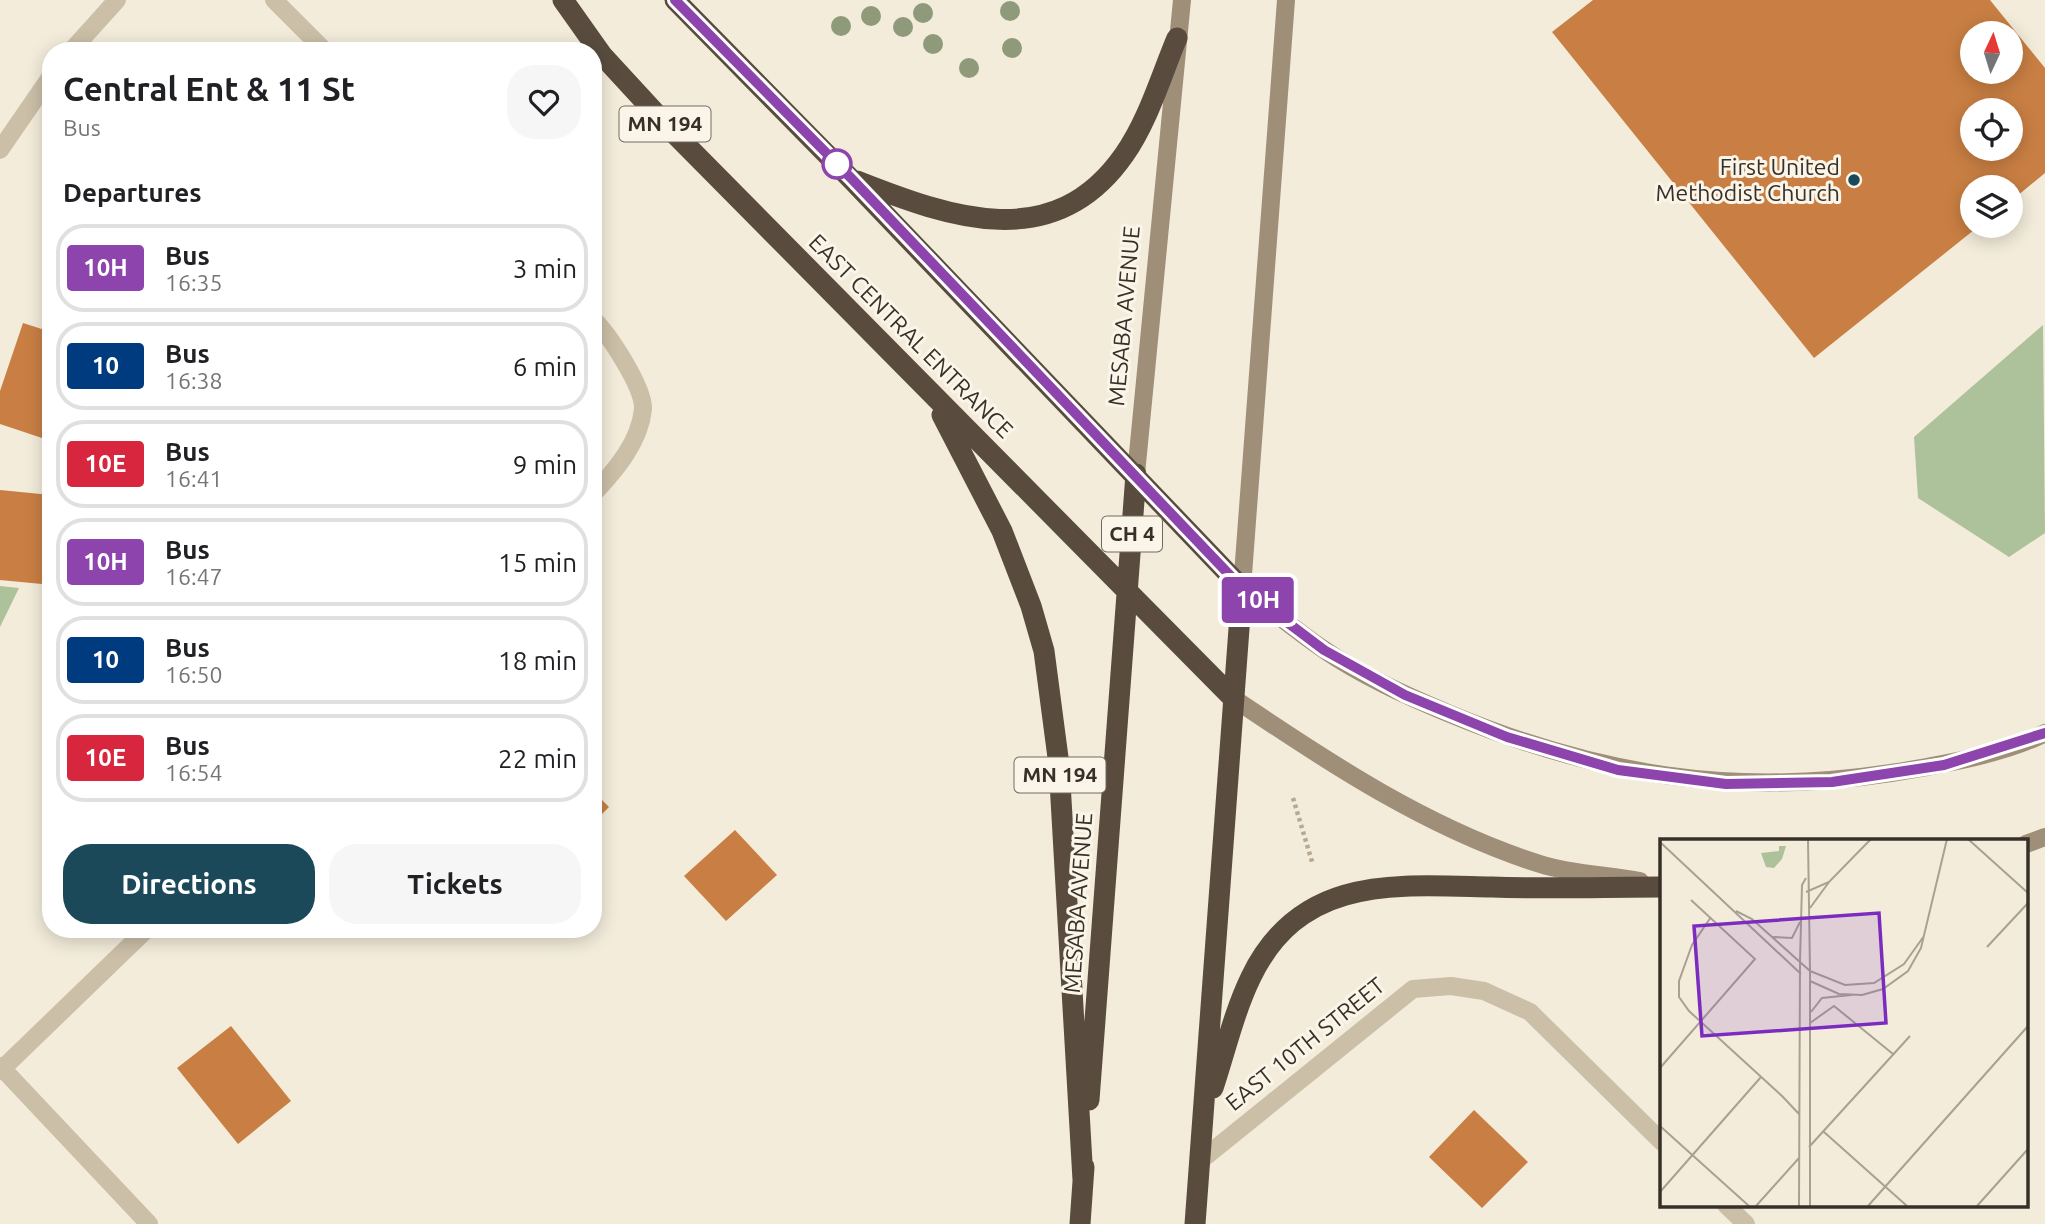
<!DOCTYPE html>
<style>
:root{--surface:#fff;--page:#f6f6f6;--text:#202124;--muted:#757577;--line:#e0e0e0;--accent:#1c495a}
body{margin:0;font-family:Ubuntu,sans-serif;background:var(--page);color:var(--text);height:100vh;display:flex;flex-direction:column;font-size:26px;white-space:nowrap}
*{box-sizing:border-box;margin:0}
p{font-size:23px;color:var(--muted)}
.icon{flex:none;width:38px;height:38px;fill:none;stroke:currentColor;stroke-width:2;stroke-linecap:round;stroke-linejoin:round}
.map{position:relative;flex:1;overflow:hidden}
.side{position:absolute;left:42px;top:42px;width:560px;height:896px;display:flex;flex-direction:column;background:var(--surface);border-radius:28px;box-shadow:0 4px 18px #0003}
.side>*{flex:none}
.badge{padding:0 14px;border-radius:5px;font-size:24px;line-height:46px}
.needle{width:46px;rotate:4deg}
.buttons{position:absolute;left:1960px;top:21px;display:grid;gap:14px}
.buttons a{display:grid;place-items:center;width:63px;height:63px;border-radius:50%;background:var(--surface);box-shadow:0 4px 18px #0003;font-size:35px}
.map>.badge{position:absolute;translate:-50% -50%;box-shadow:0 0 0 4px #fff}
h2{padding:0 21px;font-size:26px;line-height:63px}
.round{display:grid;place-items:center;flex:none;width:74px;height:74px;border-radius:28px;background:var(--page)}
.summary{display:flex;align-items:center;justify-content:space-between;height:119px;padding:0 21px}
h1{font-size:33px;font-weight:700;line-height:52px}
.cta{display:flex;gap:14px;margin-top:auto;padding:14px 21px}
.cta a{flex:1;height:80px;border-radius:28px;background:var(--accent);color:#fff;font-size:28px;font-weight:700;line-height:80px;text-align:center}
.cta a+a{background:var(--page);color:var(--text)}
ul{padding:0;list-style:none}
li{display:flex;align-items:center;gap:21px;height:88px;margin:0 14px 10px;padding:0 7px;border:4px solid var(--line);border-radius:28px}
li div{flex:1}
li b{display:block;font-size:26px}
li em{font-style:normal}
li .badge{min-width:77px;font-weight:700;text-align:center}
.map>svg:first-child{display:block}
</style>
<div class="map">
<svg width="2045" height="1224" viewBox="0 0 2045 1224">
<rect width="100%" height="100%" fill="#f3ecdb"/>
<path fill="#adc29b" d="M2043,325L2045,533L2009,557L1918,498L1914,437Z
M0,586L19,588L0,627Z"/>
<path fill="#c97f43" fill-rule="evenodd" d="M1593,0H1990L2045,68V173L2011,201V187H1972V226H1979L1814,358L1552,32ZM1972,33H2011V72H1972ZM1972,110H2011V149H1972Z
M51,265V281L44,278Z
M23,323L51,332V441L0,424V391Z
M0,490L51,495V546H46L42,584L0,580Z
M593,791L609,807L593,823Z
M735,830L777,875L726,921L684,876Z
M231,1026L291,1101L238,1144L177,1068Z
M1474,1110L1528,1162L1482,1208L1429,1157Z"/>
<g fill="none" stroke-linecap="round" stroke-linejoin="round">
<path stroke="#b7a991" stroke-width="4.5" stroke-dasharray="3.5 3.5" stroke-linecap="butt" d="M1293,798L1313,865"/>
<path stroke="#cbbfa7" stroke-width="18" d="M274,0L325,51
M71,51L117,0
M0,150L51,76
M593,319C609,334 644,388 643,409C640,442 615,471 593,494
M0,1066L149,1224
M0,1071L147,929
M1200,1161L1413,989L1451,986L1484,991L1530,1012L1662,1142
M1726,1205L1746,1224"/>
<path stroke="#9f8e78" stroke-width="18" d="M1286,0L1242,588C1269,608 1295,630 1323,649C1362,676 1407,696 1450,714C1597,775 1733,797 1891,773C1935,766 2006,754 2045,733
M1136,474L1182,0
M1233,698C1329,763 1429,829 1540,864C1571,874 1608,875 1640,881
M2026,844L2045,837"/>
<path stroke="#594c3f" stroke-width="21" d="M563,0L602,55L672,131L1233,698
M675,0L851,179L1242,588L1195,1224
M857,181C951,218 1054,255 1124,155C1148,121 1161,76 1177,38
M942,415L1002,531L1031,606L1044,651L1059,765L1083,1180
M1213,1088C1225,1052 1234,1012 1251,977C1301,874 1396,885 1492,887C1548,889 1605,887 1662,887
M1089,1100L1136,474
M1080,1224L1084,1167"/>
</g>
<g fill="#8f9a7a">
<circle cx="1010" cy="11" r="10"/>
<circle cx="923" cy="13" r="10"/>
<circle cx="871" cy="16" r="10"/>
<circle cx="841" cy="26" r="10"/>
<circle cx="903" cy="27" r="10"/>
<circle cx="933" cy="44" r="10"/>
<circle cx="1012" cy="48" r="10"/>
<circle cx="969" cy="68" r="10"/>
</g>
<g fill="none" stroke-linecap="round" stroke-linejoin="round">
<g stroke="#fff" stroke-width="16">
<path id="line" d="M675,0L851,178L1242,588L1324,650L1405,695L1507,737L1618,770L1726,784L1832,782L1944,765L2045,733"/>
</g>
<use href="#line" stroke="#8e44ad" stroke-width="10"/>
</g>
<circle fill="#fff" stroke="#8e44ad" stroke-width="3.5" cx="837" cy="164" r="14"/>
<circle fill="#1c495a" stroke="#faf5e8" stroke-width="2.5" cx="1854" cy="180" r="7"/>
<g text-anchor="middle" stroke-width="6" stroke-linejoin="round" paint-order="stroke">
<g fill="#faf5e8" stroke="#726b62" stroke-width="2">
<rect x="619.5" y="106.5" width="91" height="35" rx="5"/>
<rect x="1102" y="516.5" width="60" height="35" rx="5"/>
<rect x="1014.5" y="757.5" width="91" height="35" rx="5"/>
</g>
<g font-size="21" font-weight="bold" fill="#373028">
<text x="665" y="131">MN 194</text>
<text x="1132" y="541">CH 4</text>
<text x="1060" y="782">MN 194</text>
</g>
<g font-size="23" fill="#373028" stroke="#faf5e8" text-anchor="end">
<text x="1840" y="175">First United<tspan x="1840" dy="26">Methodist Church</tspan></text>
</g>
<g font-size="23" fill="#373028" stroke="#faf5e8">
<text transform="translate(1124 316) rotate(-85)" y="8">MESABA AVENUE</text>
<text transform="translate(911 336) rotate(45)" y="8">EAST CENTRAL ENTRANCE</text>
<text transform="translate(1078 903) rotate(-86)" y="8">MESABA AVENUE</text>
<text transform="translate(1305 1044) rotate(-39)" y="8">EAST 10TH STREET</text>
</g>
</g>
<g transform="translate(1660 839)">
<rect width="368" height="368" fill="#f3ecdb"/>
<path d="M119,7H126L122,20L114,29L106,28L101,14L119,12Z" fill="#adc29b"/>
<path fill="none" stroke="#a8a193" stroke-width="2" d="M148,0L150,132L185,146L214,144L244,125L264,97M308,0L368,54M0,3L141,135M146,53L169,43L211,0M150,69L169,43M76,72L92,80L150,132V367M51,78L32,106L19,142V158L29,172L122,257M113,98L132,99L140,83M327,108L368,64M140,122L142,46L146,39M150,142L179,155L202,156L223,150L248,132L261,109L287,0M151,173L162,159L191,156M150,184L174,167L233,215M0,229L95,120L31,61M122,257L139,275M0,287L89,367M164,293L247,367M149,308L250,197M0,353L101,238M96,367L139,319M139,367L140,122M208,367L368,187M317,367L368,310"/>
<path fill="#7b2cbf" fill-opacity="0.15" stroke="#7b2cbf" stroke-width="3.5" d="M219,74L226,184L42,197L34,87Z"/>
<rect width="368" height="368" fill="none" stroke="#373028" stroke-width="3.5"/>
</g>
</svg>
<div class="buttons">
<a><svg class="needle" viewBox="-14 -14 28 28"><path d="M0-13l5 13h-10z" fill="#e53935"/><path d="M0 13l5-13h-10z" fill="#757577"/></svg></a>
<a><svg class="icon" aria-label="locate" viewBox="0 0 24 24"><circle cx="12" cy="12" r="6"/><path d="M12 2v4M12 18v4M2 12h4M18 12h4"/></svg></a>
<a><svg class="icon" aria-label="layers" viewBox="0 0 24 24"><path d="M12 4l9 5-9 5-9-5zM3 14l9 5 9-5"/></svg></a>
</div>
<b class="badge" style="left:1258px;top:600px;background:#8e44ad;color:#fff">10H</b>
<section class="side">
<div class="summary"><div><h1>Central Ent &amp; 11 St</h1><p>Bus</p></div><a class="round"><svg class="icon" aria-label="heart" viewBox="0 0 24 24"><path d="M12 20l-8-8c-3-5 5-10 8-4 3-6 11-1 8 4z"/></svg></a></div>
<h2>Departures</h2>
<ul>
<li><span class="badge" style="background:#8e44ad;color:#fff">10H</span><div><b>Bus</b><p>16:35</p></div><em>3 min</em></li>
<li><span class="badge" style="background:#003b80;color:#fff">10</span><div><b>Bus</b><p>16:38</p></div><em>6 min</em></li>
<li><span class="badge" style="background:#d7263d;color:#fff">10E</span><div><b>Bus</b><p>16:41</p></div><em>9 min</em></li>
<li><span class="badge" style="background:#8e44ad;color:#fff">10H</span><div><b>Bus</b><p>16:47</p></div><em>15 min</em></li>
<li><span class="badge" style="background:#003b80;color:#fff">10</span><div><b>Bus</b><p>16:50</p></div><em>18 min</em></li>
<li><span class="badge" style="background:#d7263d;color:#fff">10E</span><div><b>Bus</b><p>16:54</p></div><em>22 min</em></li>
</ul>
<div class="cta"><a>Directions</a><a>Tickets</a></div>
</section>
</div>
